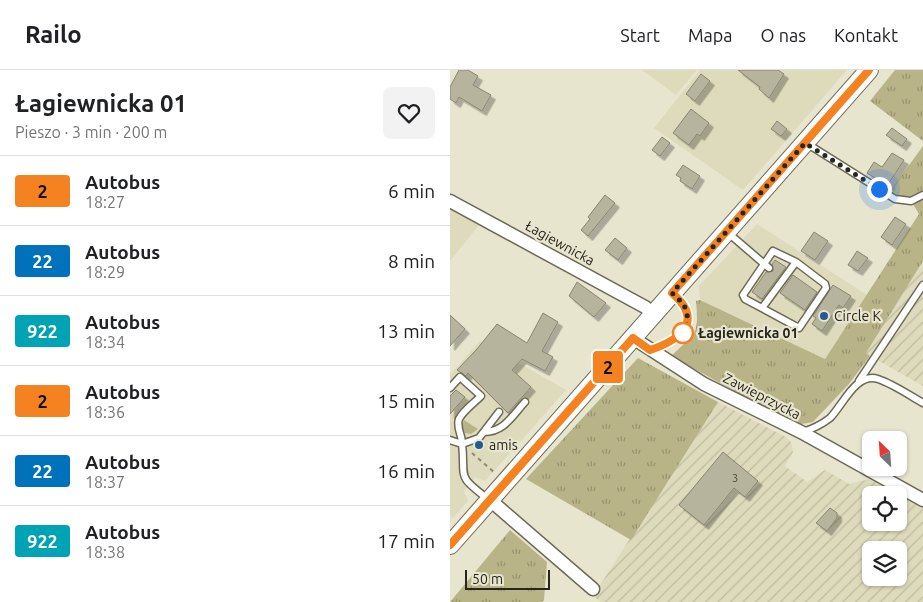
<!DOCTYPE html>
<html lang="pl">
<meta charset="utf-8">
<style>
:root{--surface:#fff;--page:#f2f2f2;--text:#202124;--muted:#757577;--line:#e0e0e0}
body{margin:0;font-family:Ubuntu,sans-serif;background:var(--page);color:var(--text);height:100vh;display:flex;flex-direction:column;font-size:19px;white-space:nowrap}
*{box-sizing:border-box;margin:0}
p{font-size:16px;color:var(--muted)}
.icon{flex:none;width:28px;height:28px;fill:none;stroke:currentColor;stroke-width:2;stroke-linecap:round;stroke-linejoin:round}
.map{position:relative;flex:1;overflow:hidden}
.side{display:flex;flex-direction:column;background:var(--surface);width:450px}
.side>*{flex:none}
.badge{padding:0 10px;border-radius:4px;font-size:18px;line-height:32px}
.needle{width:32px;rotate:335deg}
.controls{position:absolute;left:412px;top:361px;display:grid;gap:10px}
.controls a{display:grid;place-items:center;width:45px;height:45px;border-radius:8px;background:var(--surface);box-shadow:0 1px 4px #0004;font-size:25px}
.scale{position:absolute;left:15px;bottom:12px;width:85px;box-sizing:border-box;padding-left:5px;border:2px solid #27261d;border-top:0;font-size:14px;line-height:18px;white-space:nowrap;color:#27261d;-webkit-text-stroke:4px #e8e5ce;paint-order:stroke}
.you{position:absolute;width:25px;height:25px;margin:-12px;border:4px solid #fff;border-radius:50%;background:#1a73e8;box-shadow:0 0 0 8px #1a73e833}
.map>.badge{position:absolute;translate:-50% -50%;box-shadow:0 0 0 2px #fff}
.round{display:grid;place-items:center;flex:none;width:52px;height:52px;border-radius:8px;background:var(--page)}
.summary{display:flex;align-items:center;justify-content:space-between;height:85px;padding:0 15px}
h1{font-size:24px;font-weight:700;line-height:38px}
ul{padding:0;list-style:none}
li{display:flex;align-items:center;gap:15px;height:70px;padding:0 15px;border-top:1px solid var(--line)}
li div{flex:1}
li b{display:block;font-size:19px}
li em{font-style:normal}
li .badge{min-width:55px;font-weight:700;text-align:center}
header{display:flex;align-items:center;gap:30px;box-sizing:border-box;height:70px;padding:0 25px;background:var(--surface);border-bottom:1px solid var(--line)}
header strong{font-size:24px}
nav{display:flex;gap:28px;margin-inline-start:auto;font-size:18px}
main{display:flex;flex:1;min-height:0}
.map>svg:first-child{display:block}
</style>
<header>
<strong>Railo</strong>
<nav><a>Start</a><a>Mapa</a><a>O nas</a><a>Kontakt</a></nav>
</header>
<main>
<section class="side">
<div class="summary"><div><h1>Łagiewnicka 01</h1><p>Pieszo · 3 min · 200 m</p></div><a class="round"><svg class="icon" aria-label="heart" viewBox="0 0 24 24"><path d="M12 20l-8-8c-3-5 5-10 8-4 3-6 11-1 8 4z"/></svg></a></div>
<ul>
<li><span class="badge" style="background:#f58220;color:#111">2</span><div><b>Autobus</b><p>18:27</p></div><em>6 min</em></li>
<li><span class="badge" style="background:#0072bc;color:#fff">22</span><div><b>Autobus</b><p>18:29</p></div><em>8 min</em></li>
<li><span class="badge" style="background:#00a3b4;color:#fff">922</span><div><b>Autobus</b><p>18:34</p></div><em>13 min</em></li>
<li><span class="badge" style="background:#f58220;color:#111">2</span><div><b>Autobus</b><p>18:36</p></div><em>15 min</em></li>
<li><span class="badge" style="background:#0072bc;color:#fff">22</span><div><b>Autobus</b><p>18:37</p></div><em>16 min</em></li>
<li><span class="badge" style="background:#00a3b4;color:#fff">922</span><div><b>Autobus</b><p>18:38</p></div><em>17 min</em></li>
</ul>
</section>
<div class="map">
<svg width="473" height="532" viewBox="0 0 473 532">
<defs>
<pattern id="industrial-furrows" width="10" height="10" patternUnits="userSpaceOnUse" patternTransform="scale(1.25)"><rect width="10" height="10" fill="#dedabc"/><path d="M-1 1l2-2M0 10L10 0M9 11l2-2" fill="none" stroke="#bebba1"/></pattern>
<pattern id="grass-tufts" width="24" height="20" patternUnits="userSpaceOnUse" patternTransform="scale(1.25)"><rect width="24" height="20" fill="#b9b488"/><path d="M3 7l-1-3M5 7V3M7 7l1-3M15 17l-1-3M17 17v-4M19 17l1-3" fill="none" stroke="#96926f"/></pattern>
<filter id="shadow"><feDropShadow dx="4.5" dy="4.5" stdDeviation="0" flood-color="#0004"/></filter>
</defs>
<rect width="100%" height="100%" fill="#e8e5ce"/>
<path fill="#dedabc" d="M192,0H247L226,25Z
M250,0H397L293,120L204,58Z
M0,139L29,155L0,191Z
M307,154L417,225L375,289L250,230L249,216Z
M30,271L116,320L35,411L25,407L14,421L18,431L3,448L0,446V305Z"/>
<path fill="url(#industrial-furrows)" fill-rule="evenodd" d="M473,191V316L415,283Z
M268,332L336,367L341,372L343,382L335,396L357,412L375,400L399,414L424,408L473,436V532H151L143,526ZM421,425H449V452H421ZM421,480H449V508H421Z"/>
<path fill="url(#grass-tufts)" d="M445,0H473V71L420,31Z
M473,76V191L416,283L420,286L399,314L363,352L346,355L221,286C246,263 249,266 246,231L250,230L375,289L469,144L461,131L445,129L441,120Z
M188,288L268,332L181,470L76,409Z
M14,350L28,359L21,364L15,363L12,356Z
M60,460L97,492L94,530L92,532H0Z"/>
<path fill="#b7b49e" stroke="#888570" filter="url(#shadow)" d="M9,0H18L28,6L23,15L41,25L32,41L9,27L6,33L0,29V17Z
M288,0H328L334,4L319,28L309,19L310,17Z
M251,4L260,11L245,31L236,24Z
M241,39L259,53L250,66L247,64L239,75L223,63Z
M327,51L337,59L331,66L321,59Z
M442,58L457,69L452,76L436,65Z
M212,67L220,73L210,86L202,80Z
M442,83L454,90L437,116L417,103L424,92L432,97Z
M233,95L250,106L242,119L230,111L231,108L226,105Z
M155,125L165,133L138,166L131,160L140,149L138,147Z
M445,147L456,154L442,175L431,167Z
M364,162L378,171L365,190L351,181Z
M165,168L177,178L168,190L155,180Z
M407,181L418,188L408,201L398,195Z
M325,190L336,197L312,229L302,222L316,202L323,201L322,194Z
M343,205L367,222L355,240L330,223Z
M127,212L156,233L144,247L119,226Z
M383,215L401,226L393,238L389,235L372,261L362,254L366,248L363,246Z
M93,243L108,252L92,281L103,287L95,301L72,289L62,300L81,317L58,343L18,303L16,306L7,300L27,279L47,254L77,273Z
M0,245L15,259L0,276Z
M6,320L15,327L0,344V326Z
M273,382L308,411L295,427L284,418L254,455L229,435Z
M380,438L387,443V448L377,461L366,453Z"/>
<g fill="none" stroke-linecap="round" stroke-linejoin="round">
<g stroke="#6c6a55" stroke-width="9">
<path id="service" d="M356,73L445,129L461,131L473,125
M277,162L319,198
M323,181L346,192L375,214L376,218L349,258L295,229L293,225Z
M312,238L346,192
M201,280C231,270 254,251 222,224
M409,311L473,215
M0,318L10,307L31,326C24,333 13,341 9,349C6,357 12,365 12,373C16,409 5,404 38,429
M34,362C54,362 62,346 75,332
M352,362C363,359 371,355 380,348C393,335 406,302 428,309C443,314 459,325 473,333
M0,370L12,374L29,368L49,342"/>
</g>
<g stroke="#6c6a55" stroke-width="15">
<path id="minor" d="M0,131L195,237L204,244
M183,268L254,314L351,362L473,430
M40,430L143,519"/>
</g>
<g stroke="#6c6a55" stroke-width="20">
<path id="secondary" d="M0,475L419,0"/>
</g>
<path stroke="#8e8c7b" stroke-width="2" stroke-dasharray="4 4" stroke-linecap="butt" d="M22,383L45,403"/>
<use href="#service" stroke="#fff" stroke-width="6"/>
<use href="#minor" stroke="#fff" stroke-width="12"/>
<use href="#secondary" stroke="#fff" stroke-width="18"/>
</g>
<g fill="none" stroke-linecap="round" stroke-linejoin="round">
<g stroke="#fff" stroke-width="11">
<path id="line" d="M0,475L183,268L200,280C230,270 255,251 222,223L419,0"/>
</g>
<use href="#line" stroke="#f58220" stroke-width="8"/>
<path stroke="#27261d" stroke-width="5" stroke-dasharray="0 9" d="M233,263C241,244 238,237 222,223L355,73L429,119"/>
</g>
<g fill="#235a92" stroke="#e8e5ce" stroke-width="2">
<circle cx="374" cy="246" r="5"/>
<circle cx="29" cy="375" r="5"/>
</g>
<circle fill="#fff" stroke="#f58220" stroke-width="2.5" cx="233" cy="263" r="10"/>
<g text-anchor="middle" stroke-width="4.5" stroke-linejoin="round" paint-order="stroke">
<g font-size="11" fill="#4b4a3d">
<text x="285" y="412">3</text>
</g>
<g font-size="14" fill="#27261d" stroke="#e8e5ce">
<text transform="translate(110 173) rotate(29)" y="5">Łagiewnicka</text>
<text transform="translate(312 326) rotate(27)" y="5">Zawieprzycka</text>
</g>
<g font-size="14" fill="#27261d" stroke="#e8e5ce" text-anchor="start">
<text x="384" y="251">Circle K</text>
<text x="39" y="380">amis</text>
</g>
<g font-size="14" font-weight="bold" fill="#27261d" stroke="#e8e5ce" text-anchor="start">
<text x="248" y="268">Łagiewnicka 01</text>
</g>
</g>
</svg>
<div class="controls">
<a><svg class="needle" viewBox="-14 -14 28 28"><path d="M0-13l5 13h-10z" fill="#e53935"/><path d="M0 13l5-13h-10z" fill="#757577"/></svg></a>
<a><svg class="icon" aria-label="locate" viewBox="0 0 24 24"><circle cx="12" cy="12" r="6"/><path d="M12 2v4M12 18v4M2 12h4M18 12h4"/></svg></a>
<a><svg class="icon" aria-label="layers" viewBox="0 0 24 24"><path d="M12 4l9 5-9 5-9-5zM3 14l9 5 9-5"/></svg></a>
</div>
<div class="scale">50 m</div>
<div class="you" style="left:429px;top:119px"></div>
<b class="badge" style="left:158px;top:297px;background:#f58220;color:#111">2</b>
</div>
</main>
